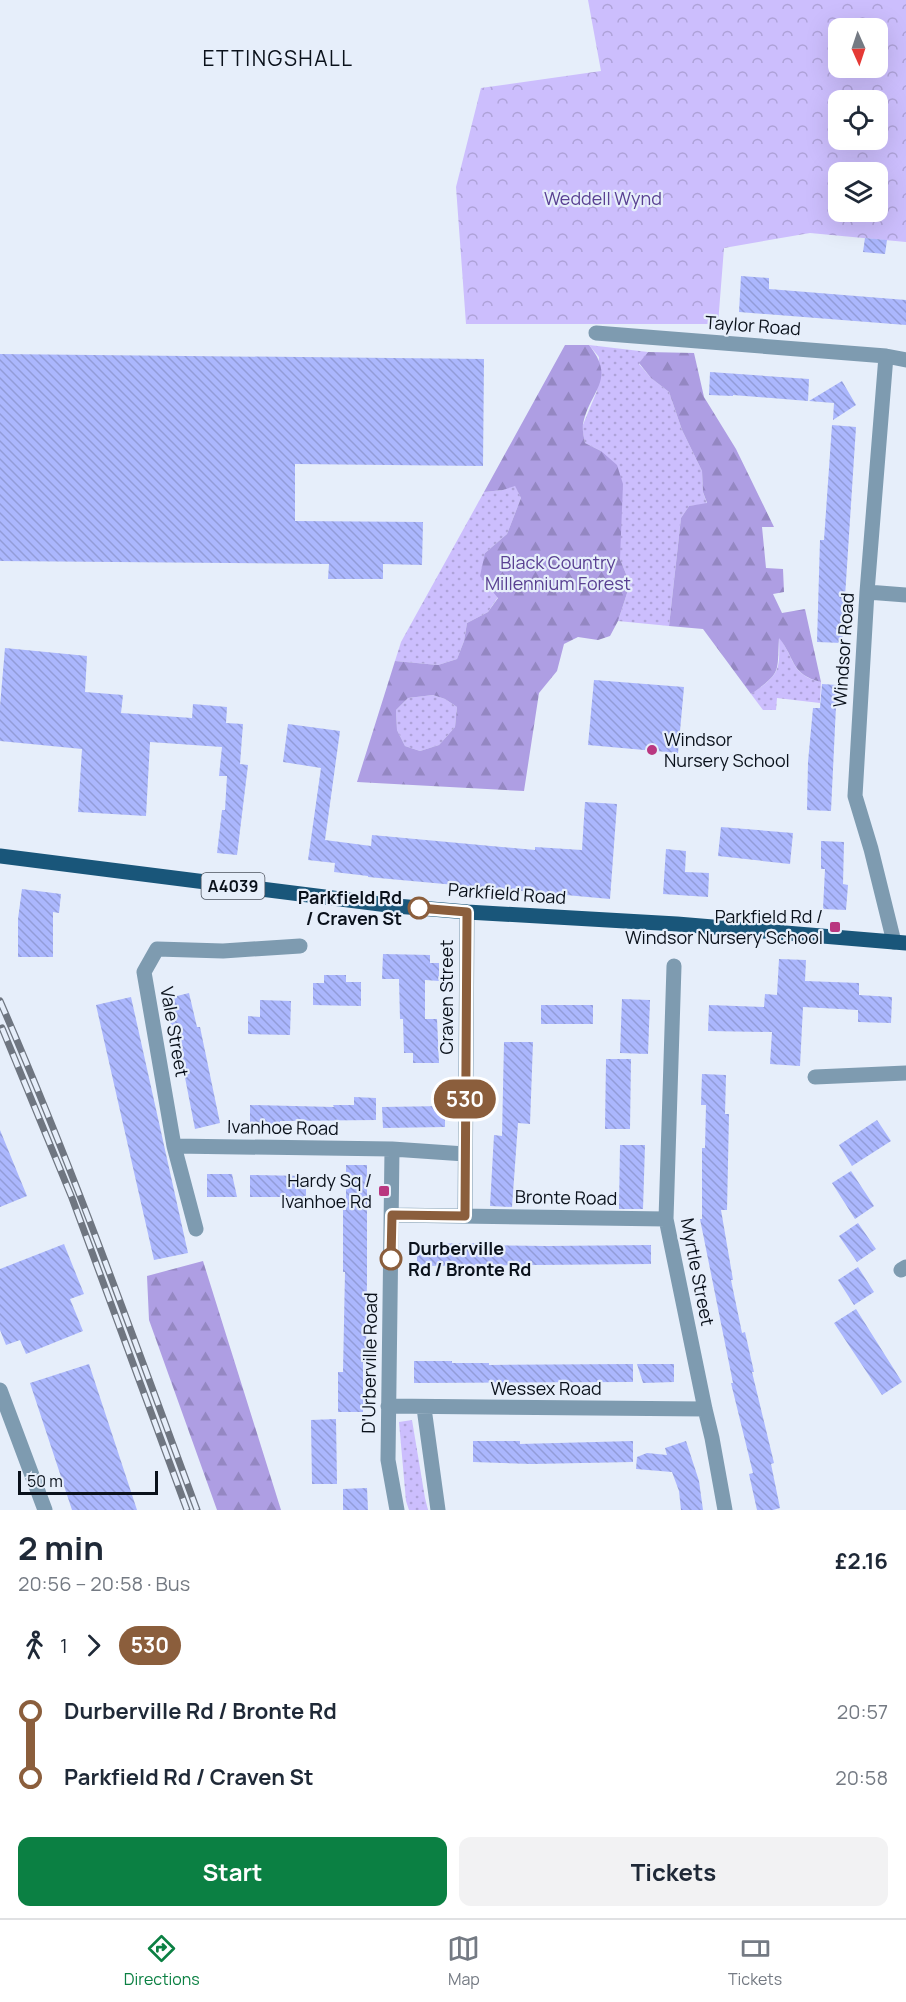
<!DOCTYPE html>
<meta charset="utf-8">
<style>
:root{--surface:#fff;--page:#f2f2f3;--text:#1f2937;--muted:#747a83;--line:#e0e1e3;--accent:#0b8043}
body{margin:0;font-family:Manrope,sans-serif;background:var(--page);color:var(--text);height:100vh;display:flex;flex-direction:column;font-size:22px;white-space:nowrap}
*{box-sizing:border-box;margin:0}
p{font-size:20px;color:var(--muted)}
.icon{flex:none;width:33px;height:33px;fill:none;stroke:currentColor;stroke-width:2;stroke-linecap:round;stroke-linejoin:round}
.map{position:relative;height:1510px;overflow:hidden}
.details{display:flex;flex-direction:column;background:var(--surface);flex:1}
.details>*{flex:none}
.badge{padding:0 12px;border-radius:20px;font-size:21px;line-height:39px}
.needle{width:39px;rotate:177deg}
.controls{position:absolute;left:828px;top:18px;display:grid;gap:12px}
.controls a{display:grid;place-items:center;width:60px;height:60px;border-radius:12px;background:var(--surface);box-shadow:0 6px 24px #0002;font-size:30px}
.scale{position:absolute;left:18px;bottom:15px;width:140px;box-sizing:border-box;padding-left:6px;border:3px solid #0a111b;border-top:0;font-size:16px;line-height:21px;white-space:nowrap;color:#0a111b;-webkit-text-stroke:4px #e6eefa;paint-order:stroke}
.map>.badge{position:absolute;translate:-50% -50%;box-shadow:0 0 0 3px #fff}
.legs{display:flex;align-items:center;gap:9px;height:66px;padding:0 18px;font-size:20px}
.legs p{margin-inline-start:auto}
.summary{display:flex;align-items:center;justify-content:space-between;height:102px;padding:0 18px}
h1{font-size:33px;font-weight:700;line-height:45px}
.primary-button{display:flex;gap:12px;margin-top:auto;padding:12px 18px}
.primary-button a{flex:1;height:69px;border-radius:12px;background:var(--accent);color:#fff;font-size:24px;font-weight:700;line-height:69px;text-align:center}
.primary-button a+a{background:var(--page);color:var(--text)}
ul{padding:0 18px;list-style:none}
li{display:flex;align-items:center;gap:21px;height:66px;font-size:22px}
li i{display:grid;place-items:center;width:9px;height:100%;margin:0 8px;background:currentColor}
li i::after{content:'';width:15px;height:15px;margin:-8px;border:4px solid;border-radius:50%;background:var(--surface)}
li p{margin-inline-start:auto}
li:first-child i{background:linear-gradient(#0000 50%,currentColor 0)}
li:last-child i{background:linear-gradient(currentColor 50%,#0000 0)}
.dock{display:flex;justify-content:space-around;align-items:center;height:84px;border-top:2px solid var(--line);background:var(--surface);font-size:16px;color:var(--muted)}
.dock a{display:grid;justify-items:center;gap:3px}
.dock .active{color:var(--accent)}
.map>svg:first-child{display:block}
</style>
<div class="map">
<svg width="906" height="1510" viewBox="0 0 906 1510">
<defs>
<pattern id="grass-dots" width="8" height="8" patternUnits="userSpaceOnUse" patternTransform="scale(1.5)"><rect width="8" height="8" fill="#ccbefd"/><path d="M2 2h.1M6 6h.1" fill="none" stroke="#aea2d8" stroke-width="1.8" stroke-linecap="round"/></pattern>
<pattern id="forest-firs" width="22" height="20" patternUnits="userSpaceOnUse" patternTransform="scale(1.5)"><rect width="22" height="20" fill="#ae9ee3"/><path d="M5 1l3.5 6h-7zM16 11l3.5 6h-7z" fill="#9487c2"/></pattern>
<pattern id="park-crowns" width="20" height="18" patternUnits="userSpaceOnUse" patternTransform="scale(1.5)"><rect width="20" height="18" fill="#ccbefd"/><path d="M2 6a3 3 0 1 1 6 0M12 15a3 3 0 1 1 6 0" fill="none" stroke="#aea2d8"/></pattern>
<pattern id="building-back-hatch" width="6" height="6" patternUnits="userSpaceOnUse" patternTransform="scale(1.5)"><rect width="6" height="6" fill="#abb7fd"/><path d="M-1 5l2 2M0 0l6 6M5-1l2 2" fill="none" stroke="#929cd8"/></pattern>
</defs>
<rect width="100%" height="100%" fill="#e6eefa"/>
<path fill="url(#grass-dots)" d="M589,345L648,352L639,364L651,378L669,392L682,430L702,471L703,492L707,504L689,506L681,518L669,626L618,621L630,584L620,559V523L601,451L585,443L582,427L597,391L599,357Z
M515,485L521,498L507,534L485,553L498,597L488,612L467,623L464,641L457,659L438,665L395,661L401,642L484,492L503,490Z
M779,637C795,659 791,675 821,682L820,703L777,698L776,710H763L751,694C780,674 780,671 779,637Z
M433,695L445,699L457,707L455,727L439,745L420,751L405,746L397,730L396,710L408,698Z
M412,1420L425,1498L428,1510H409L406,1501L399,1422Z"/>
<path fill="url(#forest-firs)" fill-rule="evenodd" d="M565,345H589C617,380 590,390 583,424C582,430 584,437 585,443L601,451L617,465L623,484L620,559L630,584L618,621L610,636L598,640L578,637L564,644L557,671L539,693L524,791L357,782L395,661L438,665L457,659L464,641L467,623L488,612L498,598L480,576L485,553L507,534L521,498L515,486L503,490L484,492ZM433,695L445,699L457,707L455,727L439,745L420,751L405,746L397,730L396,710L408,698Z
M648,352L694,353L704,397L736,449L774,527H762L766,568L783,569L784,592L773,594L782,613L805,609L821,682C790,674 796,659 779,638C777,673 782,672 751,694L703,629L669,626L681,518L689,506L707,503L703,492L702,471L682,430L669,392L651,378L639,363Z
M203,1261L281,1510H217L149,1320L147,1276Z"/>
<path fill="url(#park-crowns)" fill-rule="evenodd" d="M588,0H906V242L810,233L724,248L718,324H466L456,187L481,88L601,71ZM838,28H878V68H838ZM838,100H878V140H838ZM838,172H878V212H838Z"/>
<path fill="url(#building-back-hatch)" d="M865,238L887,240L885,254L863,252Z
M741,276L769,278V289L906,300V325L739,312Z
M0,354L484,359L483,466L295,464V521L423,522L422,565L383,564V579H328L329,564L0,561Z
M710,372L809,379L808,401L733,395V396L709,395Z
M842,381L856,405L833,420L834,403L809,401Z
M832,425L856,427L842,643L817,642L820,540H824Z
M5,648L87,656L85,692L123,695L121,713L192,718L193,704L227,707L226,723L243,724L240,764L248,765L237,855L217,853L222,810H225L227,776H219L222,747L150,742L146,816L78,812L82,749L0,741V706Z
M594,680L684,687L678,753L588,745Z
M822,684L837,685L831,811L807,810L808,762L813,708H820Z
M288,724L340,731L325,840L371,846L372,835L535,850V847L582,850L585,802L617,804L610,899L368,877V876L334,872L335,863L308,860L321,768L283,762Z
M721,827L793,833L790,864L718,856Z
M821,841L844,842L843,884L848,885L846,910L823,909L825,869H821Z
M666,849L686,851L685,872L709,873L708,897L663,894Z
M22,889L61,894L59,913L53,912V957H18V919Z
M383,954L430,955V963H439V981L425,980V1019H437L439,1063H413V1053H404L403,1019H400L399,979H382Z
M779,959L806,960L805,981L859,983V995L892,997L891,1023L858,1022V1010L803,1007L800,1066L770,1064L772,1032L708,1031L709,1005L764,1007L765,994L777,995Z
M324,975H346V982H361V1006L313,1005V983H324Z
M189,993L197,1027H200L220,1123L195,1129L175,1026H171L165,999Z
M131,997L188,1253L154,1260L96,1005Z
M622,999L650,1000L648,1054L620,1053Z
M260,1000L291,1001L290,1035L248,1034V1016L260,1017Z
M541,1005H593V1024H541Z
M504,1042H533L530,1124L518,1123L512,1207L490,1206L494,1135L502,1136Z
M606,1059H631L630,1129H605Z
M702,1074L726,1075L725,1114H729L727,1210H721L733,1280H731L742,1333L745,1332L754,1372H752L774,1463L771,1464L780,1508L773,1510H757L749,1474L753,1473L731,1383H733L700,1219H702V1148H705L706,1105H701Z
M354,1097L376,1098V1120L280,1121V1126H250V1105L334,1107L333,1105H354Z
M445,1106V1127L383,1128L382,1107Z
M877,1120L891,1141L852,1166L839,1145Z
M0,1130L27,1196L0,1207Z
M620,1145H645L643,1209H619Z
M346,1165H367V1278L366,1360H363V1412H338V1372H343L345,1272H343V1210H346Z
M851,1171L874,1206L855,1219L832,1183Z
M207,1174H232L237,1197H207Z
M250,1175L306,1176V1197H250Z
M858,1223L876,1249L857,1262L839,1236Z
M479,1243V1245L547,1246L651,1245V1264L417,1266V1244Z
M64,1244L84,1294L70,1299L83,1331L26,1354L20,1340L6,1345L0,1330V1269Z
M858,1267L874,1292L854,1305L838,1280Z
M856,1309L902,1382L882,1395L834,1323Z
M414,1361H452V1363H489V1365L633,1364V1382L414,1383Z
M89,1364L137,1510H72L30,1383Z
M637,1364H674V1382L643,1383Z
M336,1419L337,1484H312L311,1420Z
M473,1441H520V1444L633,1441V1462L532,1464L473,1462Z
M686,1441L699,1481L703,1510H681L679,1491L672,1472L636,1469L637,1457L647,1453L667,1455L665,1448Z
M367,1488L368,1510H343V1489Z"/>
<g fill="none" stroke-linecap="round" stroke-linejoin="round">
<path stroke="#7e9bb0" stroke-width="15" d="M596,333L886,356L906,360
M886,356L867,592L855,796L871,849L894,942
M867,592L906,595
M674,966L666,1219L705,1409L712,1438L725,1510
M815,1077L906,1073
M174,1146L392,1149L465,1154
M392,1149L388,1460L397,1510
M392,1215L666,1219
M465,1216L467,912
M196,1229L174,1146L144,972L157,949L223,951L300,946
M901,1270L906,1267
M0,1390L45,1510
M388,1406L705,1409
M424,1408L438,1510"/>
<path stroke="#19567a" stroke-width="15" d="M0,856L396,906L467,912L677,924L906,943"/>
<g stroke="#6f7681" stroke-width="7">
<path id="rail" d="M0,1001C73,1168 134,1339 197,1510
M2,1028L72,1198L187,1510"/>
</g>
<use href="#rail" stroke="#e6eefa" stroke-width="4.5" stroke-dasharray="14" stroke-linecap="butt"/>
</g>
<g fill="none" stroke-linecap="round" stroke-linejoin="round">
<g stroke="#fff" stroke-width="14">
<path id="line-1" d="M391,1259L392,1215L465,1216L467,912L419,908"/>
</g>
<use href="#line-1" stroke="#8b5e3c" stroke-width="9"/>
</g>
<g fill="#b93780" stroke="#e6eefa" stroke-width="2">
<circle cx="652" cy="750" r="6"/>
<rect x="829" y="921" width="12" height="12" rx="3"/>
<rect x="378" y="1185" width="12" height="12" rx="3"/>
</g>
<g fill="#fff" stroke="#8b5e3c" stroke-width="3">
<circle cx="419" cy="908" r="10"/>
<circle cx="391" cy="1259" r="10"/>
</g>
<g text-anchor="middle" stroke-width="4.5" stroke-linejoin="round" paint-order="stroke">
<rect fill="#e6eefa" stroke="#4c535e" stroke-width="1.5" x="201.5" y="873" width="63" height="26" rx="4.5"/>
<g font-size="16" font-weight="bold" fill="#0a111b">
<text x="233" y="892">A4039</text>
</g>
<g font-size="18" fill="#594092" stroke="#e6eefa">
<text x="603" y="205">Weddell Wynd</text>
<text x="558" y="569">Black Country<tspan x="558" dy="21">Millennium Forest</tspan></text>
</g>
<g font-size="18" fill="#0a111b" stroke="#e6eefa">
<text transform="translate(753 326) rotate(4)" y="6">Taylor Road</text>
<text transform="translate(844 650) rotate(-86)" y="6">Windsor Road</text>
<text transform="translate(507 894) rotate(4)" y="6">Parkfield Road</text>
<text transform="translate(447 997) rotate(-90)" y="6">Craven Street</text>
<text transform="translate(174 1032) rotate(80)" y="6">Vale Street</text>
<text transform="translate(283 1128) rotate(1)" y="6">Ivanhoe Road</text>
<text transform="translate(566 1198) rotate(1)" y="6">Bronte Road</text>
<text transform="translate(697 1272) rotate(79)" y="6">Myrtle Street</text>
<text transform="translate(370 1363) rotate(-89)" y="6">D'Urberville Road</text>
<text x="546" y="1395">Wessex Road</text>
</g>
<g font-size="18" fill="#0a111b" stroke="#e6eefa" text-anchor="end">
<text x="664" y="746" text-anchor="start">Windsor<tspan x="664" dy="21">Nursery School</tspan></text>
<text x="823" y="923">Parkfield Rd /<tspan x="823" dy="21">Windsor Nursery School</tspan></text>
<text x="372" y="1187">Hardy Sq /<tspan x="372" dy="21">Ivanhoe Rd</tspan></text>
</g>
<g font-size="18" font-weight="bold" fill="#0a111b" stroke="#e6eefa" text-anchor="end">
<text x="402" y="904">Parkfield Rd<tspan x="402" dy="21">/ Craven St</tspan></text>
<text x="408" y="1255" text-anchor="start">Durberville<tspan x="408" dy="21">Rd / Bronte Rd</tspan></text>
</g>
<g font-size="21" letter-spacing="1.5" fill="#0a111b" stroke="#e6eefa">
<text x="278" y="66">ETTINGSHALL</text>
</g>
</g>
</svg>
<div class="controls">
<a><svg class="needle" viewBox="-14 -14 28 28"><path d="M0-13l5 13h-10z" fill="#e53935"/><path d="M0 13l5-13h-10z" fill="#747a83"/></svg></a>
<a><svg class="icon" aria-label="locate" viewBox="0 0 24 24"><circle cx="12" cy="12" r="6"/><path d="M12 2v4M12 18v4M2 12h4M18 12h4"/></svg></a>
<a><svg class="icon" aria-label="layers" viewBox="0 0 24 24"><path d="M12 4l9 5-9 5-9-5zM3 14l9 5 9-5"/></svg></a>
</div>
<div class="scale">50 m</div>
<b class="badge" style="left:465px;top:1099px;background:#8b5e3c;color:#fff">530</b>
</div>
<section class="details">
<div class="summary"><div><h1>2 min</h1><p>20:56 – 20:58 · Bus</p></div><b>£2.16</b></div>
<div class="legs"><svg class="icon" aria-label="walk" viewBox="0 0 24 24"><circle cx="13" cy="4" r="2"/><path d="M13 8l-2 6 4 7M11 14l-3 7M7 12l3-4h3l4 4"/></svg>1<svg class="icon" aria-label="forward" viewBox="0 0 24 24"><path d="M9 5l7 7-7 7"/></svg><b class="badge" style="background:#8b5e3c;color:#fff">530</b></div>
<ul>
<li><i style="color:#8b5e3c"></i><b>Durberville Rd / Bronte Rd</b><p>20:57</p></li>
<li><i style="color:#8b5e3c"></i><b>Parkfield Rd / Craven St</b><p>20:58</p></li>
</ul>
<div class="primary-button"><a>Start</a><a>Tickets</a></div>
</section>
<nav class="dock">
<a class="active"><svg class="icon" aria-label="directions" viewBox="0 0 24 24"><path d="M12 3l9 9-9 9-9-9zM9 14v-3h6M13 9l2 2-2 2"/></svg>Directions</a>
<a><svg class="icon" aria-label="map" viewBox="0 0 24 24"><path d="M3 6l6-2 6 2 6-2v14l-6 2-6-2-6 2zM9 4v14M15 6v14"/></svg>Map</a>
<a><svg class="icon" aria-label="tickets" viewBox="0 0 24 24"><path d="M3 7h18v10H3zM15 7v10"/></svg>Tickets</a>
</nav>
